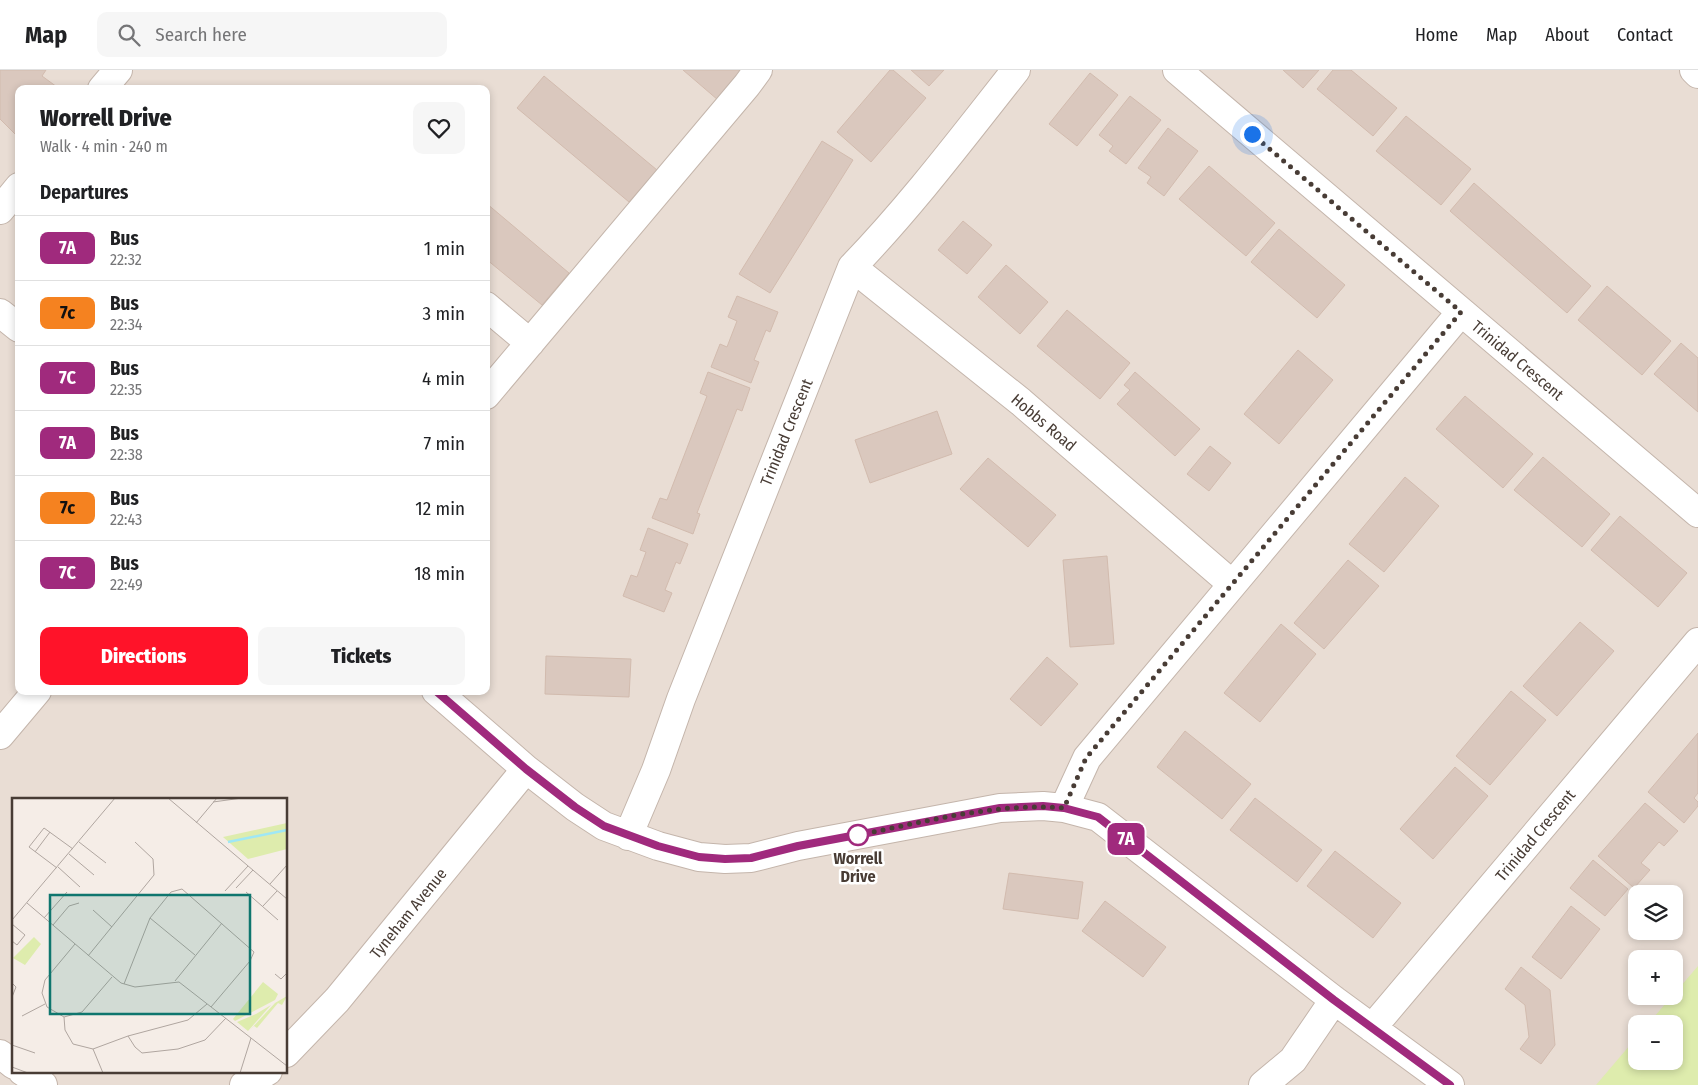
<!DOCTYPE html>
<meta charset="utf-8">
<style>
:root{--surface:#fff;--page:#f6f6f6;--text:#202124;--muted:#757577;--line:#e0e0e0;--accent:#ff1329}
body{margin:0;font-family:"Fira Sans Condensed",sans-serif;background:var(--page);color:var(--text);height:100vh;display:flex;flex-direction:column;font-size:19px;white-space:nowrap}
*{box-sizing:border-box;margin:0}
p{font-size:16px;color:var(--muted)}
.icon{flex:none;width:28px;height:28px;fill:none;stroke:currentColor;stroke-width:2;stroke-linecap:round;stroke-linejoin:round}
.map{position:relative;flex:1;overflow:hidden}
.details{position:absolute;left:15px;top:15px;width:475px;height:610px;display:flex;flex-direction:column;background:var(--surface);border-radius:10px;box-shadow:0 2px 8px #0003}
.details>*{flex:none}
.badge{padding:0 10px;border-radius:8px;font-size:18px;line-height:32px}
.controls{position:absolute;left:1628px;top:815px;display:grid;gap:10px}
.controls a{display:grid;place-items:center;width:55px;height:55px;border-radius:10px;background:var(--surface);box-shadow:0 2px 8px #0003;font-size:25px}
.you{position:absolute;width:25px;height:25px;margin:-12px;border:4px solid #fff;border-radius:50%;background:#1a73e8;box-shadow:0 0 0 8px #1a73e833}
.map>.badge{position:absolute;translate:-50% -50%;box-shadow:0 0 0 2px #fff}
h2{padding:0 25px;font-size:19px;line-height:45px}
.round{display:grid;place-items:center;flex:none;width:52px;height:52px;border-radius:10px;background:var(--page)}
.summary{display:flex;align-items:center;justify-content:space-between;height:85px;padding:0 25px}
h1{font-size:24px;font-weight:800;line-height:38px}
.primary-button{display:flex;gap:10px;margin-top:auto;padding:10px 25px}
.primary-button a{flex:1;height:58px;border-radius:10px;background:var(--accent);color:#fff;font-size:20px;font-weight:800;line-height:58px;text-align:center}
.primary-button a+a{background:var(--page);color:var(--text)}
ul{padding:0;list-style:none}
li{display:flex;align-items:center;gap:15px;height:65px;padding:0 25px;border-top:1px solid var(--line)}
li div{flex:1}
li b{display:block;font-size:19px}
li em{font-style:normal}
li .badge{min-width:55px;font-weight:700;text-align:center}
header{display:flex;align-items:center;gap:30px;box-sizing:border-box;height:70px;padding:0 25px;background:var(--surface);border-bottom:1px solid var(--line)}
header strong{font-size:24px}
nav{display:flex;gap:28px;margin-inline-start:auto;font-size:18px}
.search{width:350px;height:45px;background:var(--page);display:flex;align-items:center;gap:12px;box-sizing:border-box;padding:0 18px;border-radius:10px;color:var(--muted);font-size:19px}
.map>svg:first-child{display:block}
</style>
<header>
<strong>Map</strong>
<div class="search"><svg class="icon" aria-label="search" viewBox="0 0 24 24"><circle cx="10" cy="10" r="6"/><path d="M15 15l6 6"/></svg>Search here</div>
<nav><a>Home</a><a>Map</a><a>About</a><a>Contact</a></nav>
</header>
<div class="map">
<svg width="1698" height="1015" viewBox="0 0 1698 1015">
<rect width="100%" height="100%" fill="#f5ede7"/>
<path fill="#e9ddd4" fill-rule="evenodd" d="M0,0H1698V1015H0ZM19,19H486V621H19ZM14,729H286V1001H14ZM1636,824H1674V861H1636ZM1636,889H1674V926H1636ZM1636,954H1674V991H1636Z"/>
<path fill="#deecad" d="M1698,896V1015H1596L1636,968V991H1674V954H1648L1672,926H1674V924Z"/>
<path fill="#dac8be" stroke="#d2bbae" d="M0,0H46L42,6L57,17L55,19H19V68L0,49Z
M683,0H744L718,30Z
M890,0H893L926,28L871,92L837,62Z
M911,0H944L929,16Z
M1283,0H1319L1303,18Z
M1333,0H1351L1397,38L1373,66L1317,19Z
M1090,3L1118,25L1077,76L1049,54Z
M544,6L657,100L629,132L517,38Z
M1130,26L1161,50L1126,94L1109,81L1113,76L1099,65Z
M1406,46L1471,99L1441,135L1376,81Z
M1168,58L1198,81L1164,126L1147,113L1151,107L1138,98Z
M822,71L853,90L770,223L739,204Z
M1209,96L1275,153L1246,186L1179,129Z
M1474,113L1591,216L1567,243L1450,141Z
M486,133L569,203L542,235L486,189Z
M963,151L992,175L967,204L938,180Z
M1279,159L1345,215L1317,248L1251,192Z
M1006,195L1048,232L1020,264L978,227Z
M1607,216L1671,271L1642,305L1578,250Z
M737,226L778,242L770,262L766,260L754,290L759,292L751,313L711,297L720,274L727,277L737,251L728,247Z
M1067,240L1130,293L1100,329L1037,276Z
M1681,273L1698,288V342L1654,304Z
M1298,280L1333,310L1279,374L1244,344Z
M708,302L750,318L742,341L737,339L697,443L700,444L693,464L652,448L660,428L667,430L707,326L700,323Z
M1135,302L1200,359L1175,386L1117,334L1130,320L1124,315Z
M1465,326L1533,384L1503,418L1436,359Z
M937,341L952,384L870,413L855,370Z
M1210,376L1231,393L1209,421L1187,404Z
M1543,387L1610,444L1582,477L1514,420Z
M988,388L1056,445L1028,477L960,419Z
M1405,407L1439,436L1384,502L1349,474Z
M1620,446L1687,503L1658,537L1591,480Z
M648,458L688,474L680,494L676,492L665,520L672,523L664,542L623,526L631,505L637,507L646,482L640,480Z
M1107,486L1114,574L1070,577L1063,490Z
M1348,490L1379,516L1324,579L1294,553Z
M1580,552L1614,581L1557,646L1523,616Z
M1281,554L1316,584L1260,652L1224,623Z
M546,586L631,589L629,627L545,624Z
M1047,587L1078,614L1041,656L1010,629Z
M1511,621L1546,650L1490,715L1456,686Z
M1185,661L1251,714L1222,749L1157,697Z
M1698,663V723L1694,728L1698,732V736L1684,753L1648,722Z
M1455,697L1488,726L1433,789L1400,759Z
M1255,728L1322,780L1297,812L1230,760Z
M1645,733L1678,761L1664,776L1659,772L1641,793L1650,800L1634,818L1598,786Z
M1335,781L1401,833L1373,868L1307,816Z
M1593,790L1628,819L1605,846L1570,818Z
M1009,803L1083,812L1078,849L1003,839Z
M1105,831L1166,877L1143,907L1082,861Z
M1571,836L1600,859L1561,909L1532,887Z
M1521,897L1550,920L1555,975L1541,994L1520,979L1529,967L1525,935L1505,919Z"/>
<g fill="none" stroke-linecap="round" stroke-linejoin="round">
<g stroke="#c4b5ab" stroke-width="30">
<path id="minor" d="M1177,0L1698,443
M1694,0L1698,4
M102,19L118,0
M0,140L19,117
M852,197L1021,332L1232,514
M486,236L530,273
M0,243L19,258
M486,325L747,15L758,0
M436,621L526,699L575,737L604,756L658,776L699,787L725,789L751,788L798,776L1000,738L1043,736L1064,738L1098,747L1334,930L1450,1015
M0,665L37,621
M1064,738L1087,688L1461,242
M628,766L656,700L681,629L852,197C911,136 963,67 1016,0
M1372,958L1698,572
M286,983L337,930L526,699
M0,984L14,995
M22,1001L43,1015
M244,1015L268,1001
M1263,1015L1293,990L1334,930"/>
</g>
<use href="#minor" stroke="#fff" stroke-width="28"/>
</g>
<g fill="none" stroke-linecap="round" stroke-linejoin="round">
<g stroke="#fff" stroke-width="11">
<path id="line" d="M436,621L526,699L575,737L604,756L658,776L699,787L725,789L751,788L798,776L1000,738L1043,736L1064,738L1098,747L1334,930L1450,1015"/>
</g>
<use href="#line" stroke="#a02a7d" stroke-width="8"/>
<path stroke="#483c35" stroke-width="5" stroke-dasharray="0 9" d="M858,765L853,766C921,753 995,732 1064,738L1086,688L1461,242L1252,64"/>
</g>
<circle fill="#fff" stroke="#a02a7d" stroke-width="2.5" cx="858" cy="765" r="10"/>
<g text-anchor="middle" stroke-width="5" stroke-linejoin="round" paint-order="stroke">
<g font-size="16" fill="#483c35" stroke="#fff">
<text transform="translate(1518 290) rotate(40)" y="6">Trinidad Crescent</text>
<text transform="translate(1044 352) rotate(40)" y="6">Hobbs Road</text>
<text transform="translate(786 362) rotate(-68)" y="6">Trinidad Crescent</text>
<text transform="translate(1535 765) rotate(-50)" y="6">Trinidad Crescent</text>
<text transform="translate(408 843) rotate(-51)" y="6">Tyneham Avenue</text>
</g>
<g font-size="16" font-weight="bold" fill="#483c35" stroke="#fff">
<text x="858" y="794">Worrell<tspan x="858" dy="18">Drive</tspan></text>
</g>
</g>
<g transform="translate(12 728)">
<rect width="275" height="275" fill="#f5ede7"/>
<path d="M275,25V51L236,61L211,39ZM22,139L29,146L13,167L1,160ZM251,184L266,196L263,202L223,223L221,221ZM275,198L270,207L266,205L245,230L242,228L238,232L263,205ZM259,207L236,233L225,224L244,216Z" fill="#deecad"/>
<path fill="none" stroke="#9fe7f5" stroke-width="2.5" d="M216,44L275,32"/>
<path fill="none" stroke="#b0a6a0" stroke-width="1" d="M156,0L275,101M201,4L230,0M184,25L205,0M67,44L94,65M23,54L38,34M57,56L82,77M46,69L68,89M45,70L17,49L32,30L61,51M258,86L275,67M224,90L241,72M213,93L236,68M234,94L266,122M15,105L109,185L123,189L167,184L275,268M251,108L265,93M81,112L100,129M32,120L55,94M138,120L183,157M0,122L103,0M0,126L13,137L5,147L0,143M41,127L57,108L67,105M63,146L33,182L30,195L35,209L52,219L53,232L61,246L81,251L91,275M76,158L142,77L141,61L123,44M263,176L269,181L275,175M163,183L210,125M0,185L4,189L0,199M112,186L138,120L159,94L170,91L242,154L238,163L199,209M10,218L33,206M52,219L70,214L100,179M116,238L123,249L130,255L166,251L193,242L214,220M0,247L23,255M81,251L116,238L176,222L195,206M0,269L16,275M228,275L239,240"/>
<path fill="#0f766e" fill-opacity="0.15" stroke="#0f766e" stroke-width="2.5" d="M38,97H238V216H38Z"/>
<rect width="275" height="275" fill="none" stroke="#483c35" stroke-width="2.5"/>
</g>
</svg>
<div class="controls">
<a><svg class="icon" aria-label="layers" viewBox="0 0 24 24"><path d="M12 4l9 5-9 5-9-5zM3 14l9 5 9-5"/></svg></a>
<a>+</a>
<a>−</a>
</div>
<div class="you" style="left:1252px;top:64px"></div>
<b class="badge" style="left:1126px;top:769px;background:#a02a7d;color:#fff">7A</b>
<section class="details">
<div class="summary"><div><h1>Worrell Drive</h1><p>Walk · 4 min · 240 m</p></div><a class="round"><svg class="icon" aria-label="heart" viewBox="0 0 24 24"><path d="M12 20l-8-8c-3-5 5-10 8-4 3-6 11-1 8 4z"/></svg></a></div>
<h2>Departures</h2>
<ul>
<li><span class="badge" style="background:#a02a7d;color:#fff">7A</span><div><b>Bus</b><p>22:32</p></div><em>1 min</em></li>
<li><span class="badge" style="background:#f58220;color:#111">7c</span><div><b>Bus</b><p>22:34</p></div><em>3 min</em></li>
<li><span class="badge" style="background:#a02a7d;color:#fff">7C</span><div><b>Bus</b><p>22:35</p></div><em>4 min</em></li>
<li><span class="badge" style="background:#a02a7d;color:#fff">7A</span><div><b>Bus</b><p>22:38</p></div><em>7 min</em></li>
<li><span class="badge" style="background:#f58220;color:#111">7c</span><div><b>Bus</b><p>22:43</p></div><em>12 min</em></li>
<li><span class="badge" style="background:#a02a7d;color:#fff">7C</span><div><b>Bus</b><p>22:49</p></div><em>18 min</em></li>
</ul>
<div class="primary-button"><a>Directions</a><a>Tickets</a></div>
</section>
</div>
